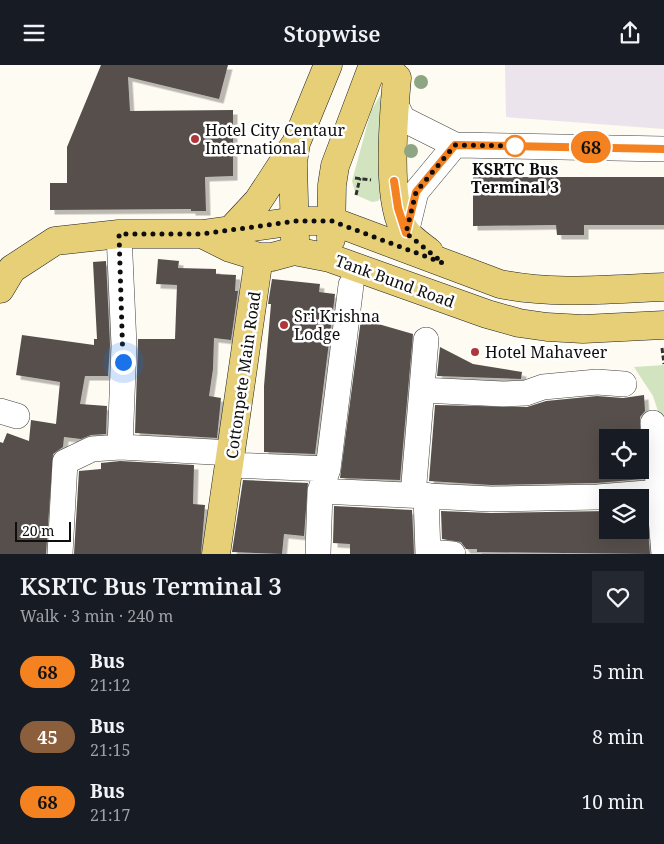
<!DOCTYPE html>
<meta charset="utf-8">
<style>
:root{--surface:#171b24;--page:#242831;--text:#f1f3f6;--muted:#9ea1a6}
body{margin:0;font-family:"Noto Serif",serif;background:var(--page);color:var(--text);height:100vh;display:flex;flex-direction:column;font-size:19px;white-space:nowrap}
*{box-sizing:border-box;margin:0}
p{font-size:16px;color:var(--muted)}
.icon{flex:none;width:28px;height:28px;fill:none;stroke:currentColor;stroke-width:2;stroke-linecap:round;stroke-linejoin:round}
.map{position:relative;height:489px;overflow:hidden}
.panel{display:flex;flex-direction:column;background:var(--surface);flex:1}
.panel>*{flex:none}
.badge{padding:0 10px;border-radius:16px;font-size:18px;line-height:32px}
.tools{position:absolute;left:599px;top:364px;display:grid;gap:10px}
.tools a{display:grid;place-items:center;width:50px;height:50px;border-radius:0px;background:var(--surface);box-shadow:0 5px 20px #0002;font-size:25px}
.scale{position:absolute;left:15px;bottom:12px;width:56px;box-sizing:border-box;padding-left:5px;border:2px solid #0e0e0e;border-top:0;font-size:14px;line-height:18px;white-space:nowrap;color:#0e0e0e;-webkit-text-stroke:4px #fff;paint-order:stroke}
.you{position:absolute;width:25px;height:25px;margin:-12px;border:4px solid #fff;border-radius:50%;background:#1a73e8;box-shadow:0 0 0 8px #1a73e833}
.map>.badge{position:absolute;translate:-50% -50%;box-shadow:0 0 0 2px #fff}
.round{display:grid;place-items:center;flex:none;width:52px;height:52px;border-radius:0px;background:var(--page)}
.head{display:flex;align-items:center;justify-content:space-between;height:85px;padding:0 20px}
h1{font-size:24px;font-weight:600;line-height:38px}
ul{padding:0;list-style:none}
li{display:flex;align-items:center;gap:15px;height:65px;padding:0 20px}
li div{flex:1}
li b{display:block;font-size:19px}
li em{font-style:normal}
li .badge{min-width:55px;font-weight:700;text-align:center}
header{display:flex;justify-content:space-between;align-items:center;height:65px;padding:0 20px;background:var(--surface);font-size:22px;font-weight:600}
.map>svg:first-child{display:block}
</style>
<header><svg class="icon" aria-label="menu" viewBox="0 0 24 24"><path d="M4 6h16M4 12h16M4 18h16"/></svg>Stopwise<svg class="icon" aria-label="share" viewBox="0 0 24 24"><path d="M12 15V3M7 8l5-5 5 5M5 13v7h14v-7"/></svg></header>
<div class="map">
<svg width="664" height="489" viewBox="0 0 664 489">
<defs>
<filter id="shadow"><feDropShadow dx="4.5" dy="4.5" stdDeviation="0" flood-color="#0004"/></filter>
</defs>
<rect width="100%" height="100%" fill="#fdfbf2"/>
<path fill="#ebe4ec" d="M505,0H664V64L506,52Z"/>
<path fill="#d1e4bf" d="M384,24L383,129L378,136L372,137L356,130L352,116L371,46Z
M664,300V397L663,361L653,331L634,302Z"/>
<path fill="#56504c" filter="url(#shadow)" d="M101,0H228L219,34L128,12L130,46L233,45V111L205,112L206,146H191V144L50,145V118H67V82Z
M473,112H664V160H584V170H557L556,160L473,161Z
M158,194L179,196L178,203L216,204V209L236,210L235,226H238L231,275L214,273L213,304L209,331L221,333L217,373L135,368L138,274H175L177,220L156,219Z
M106,196L110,280L108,311H85L80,339L107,341L106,369L91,370L81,374L64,372L63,382L53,389L46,489H0V377L3,378L7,368L29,376L31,355L56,359L60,317L16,310L22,270L94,280V274H97L93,197Z
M272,214L320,219L319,227L335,229L315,389L264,387V321L271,239H268Z
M361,254L413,269L400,415L340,413Z
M440,282L473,299L522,307L521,314L437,311Z
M644,330L645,346L640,352V372H608V405H643V414L597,418L491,420L429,416L435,340L527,342L546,336L597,331L623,333Z
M120,396L194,400L193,439L205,440L201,489H74L79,406L101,404V398Z
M243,415L308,418L304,471L284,469L282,489L232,487Z
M334,441L412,445L414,489H350V479L333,478Z
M441,446L491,448L608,446V465H648L650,489L477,487V484H466L461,477L442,474Z"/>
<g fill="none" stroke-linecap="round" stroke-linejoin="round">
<g stroke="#414141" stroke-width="26">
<path id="minor" d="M394,36L403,54L455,80L664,84
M406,168L416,127L455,80
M119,169L124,280L120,382
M422,325L503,329L526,328L543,322L597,317L624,319
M0,346L17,351
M653,358L664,489
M230,400L328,404L320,426L318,489
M328,404L351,220
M320,426L491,434L598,432L659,427
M413,430L426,275
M426,430L428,489
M429,487L453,489
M60,489L65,397L92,384L120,382L232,388"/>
</g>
<g stroke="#1f1f1f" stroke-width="29">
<path id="major" d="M384,0L397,13C394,47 385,140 406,167C412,175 422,181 429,187
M231,165L258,136L294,81
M202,169L230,183L259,192H272L294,186L330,193L487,249L519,258L547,262L583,264L664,260
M295,174L293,97L296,78L328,0
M331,174L332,120L335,101L373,0
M0,224L12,204L55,176L119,169H202L296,156H332L500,219C555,230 609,224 664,222
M216,489L259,192"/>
</g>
<path stroke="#303030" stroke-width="3" stroke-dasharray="5 2.5" stroke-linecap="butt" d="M355,113L371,115
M356,130L360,113
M662,283L664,299"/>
<use href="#minor" stroke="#fff" stroke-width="25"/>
<use href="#major" stroke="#e7cf77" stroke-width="28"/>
</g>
<g fill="#8da582">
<circle cx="421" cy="17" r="7"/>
<circle cx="411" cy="86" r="7"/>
</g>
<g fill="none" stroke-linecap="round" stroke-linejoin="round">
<g stroke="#fff" stroke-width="11">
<path id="line" d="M394,116L398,143L406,168L416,127L455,80L664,84"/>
</g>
<use href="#line" stroke="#f58220" stroke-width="8"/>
<path stroke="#0e0e0e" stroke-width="5" stroke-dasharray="0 9" d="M123,297L119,169H202L296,156H332L443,198L406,168L416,127L455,80L515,81"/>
</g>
<g fill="#ad373a" stroke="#fff" stroke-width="2">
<circle cx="195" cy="74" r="5"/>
<circle cx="284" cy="260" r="5"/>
<circle cx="475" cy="287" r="5"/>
</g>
<circle fill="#fff" stroke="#f58220" stroke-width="2.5" cx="515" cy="81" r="10"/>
<g text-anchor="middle" stroke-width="5" stroke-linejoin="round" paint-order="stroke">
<g font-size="16" fill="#0e0e0e" stroke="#fff" text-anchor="start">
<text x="205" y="71">Hotel City Centaur<tspan x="205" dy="18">International</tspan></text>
<text x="294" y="257">Sri Krishna<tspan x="294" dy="18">Lodge</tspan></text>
<text x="485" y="293">Hotel Mahaveer</text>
</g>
<g font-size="16" font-weight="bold" fill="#0e0e0e" stroke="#fff">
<text x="515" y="110">KSRTC Bus<tspan x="515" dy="18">Terminal 3</tspan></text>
</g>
<g font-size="16" fill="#0e0e0e" stroke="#fff">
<text transform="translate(395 216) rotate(20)" y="6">Tank Bund Road</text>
<text transform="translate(243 310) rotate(-82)" y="6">Cottonpete Main Road</text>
</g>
</g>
</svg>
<div class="tools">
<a><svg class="icon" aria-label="locate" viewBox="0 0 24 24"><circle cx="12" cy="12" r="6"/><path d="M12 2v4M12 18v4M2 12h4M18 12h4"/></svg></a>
<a><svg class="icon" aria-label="layers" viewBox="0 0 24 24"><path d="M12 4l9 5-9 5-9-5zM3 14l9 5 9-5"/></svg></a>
</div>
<div class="scale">20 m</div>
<div class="you" style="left:123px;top:297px"></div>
<b class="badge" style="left:591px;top:82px;background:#f58220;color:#111">68</b>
</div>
<section class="panel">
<div class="head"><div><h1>KSRTC Bus Terminal 3</h1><p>Walk · 3 min · 240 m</p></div><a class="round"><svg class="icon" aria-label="heart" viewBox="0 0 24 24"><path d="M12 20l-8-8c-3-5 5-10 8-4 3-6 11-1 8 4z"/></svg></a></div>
<ul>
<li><span class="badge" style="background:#f58220;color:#111">68</span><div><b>Bus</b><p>21:12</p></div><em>5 min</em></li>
<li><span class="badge" style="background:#8b5e3c;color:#fff">45</span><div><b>Bus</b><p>21:15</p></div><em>8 min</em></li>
<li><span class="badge" style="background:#f58220;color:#111">68</span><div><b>Bus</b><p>21:17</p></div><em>10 min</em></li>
</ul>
</section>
